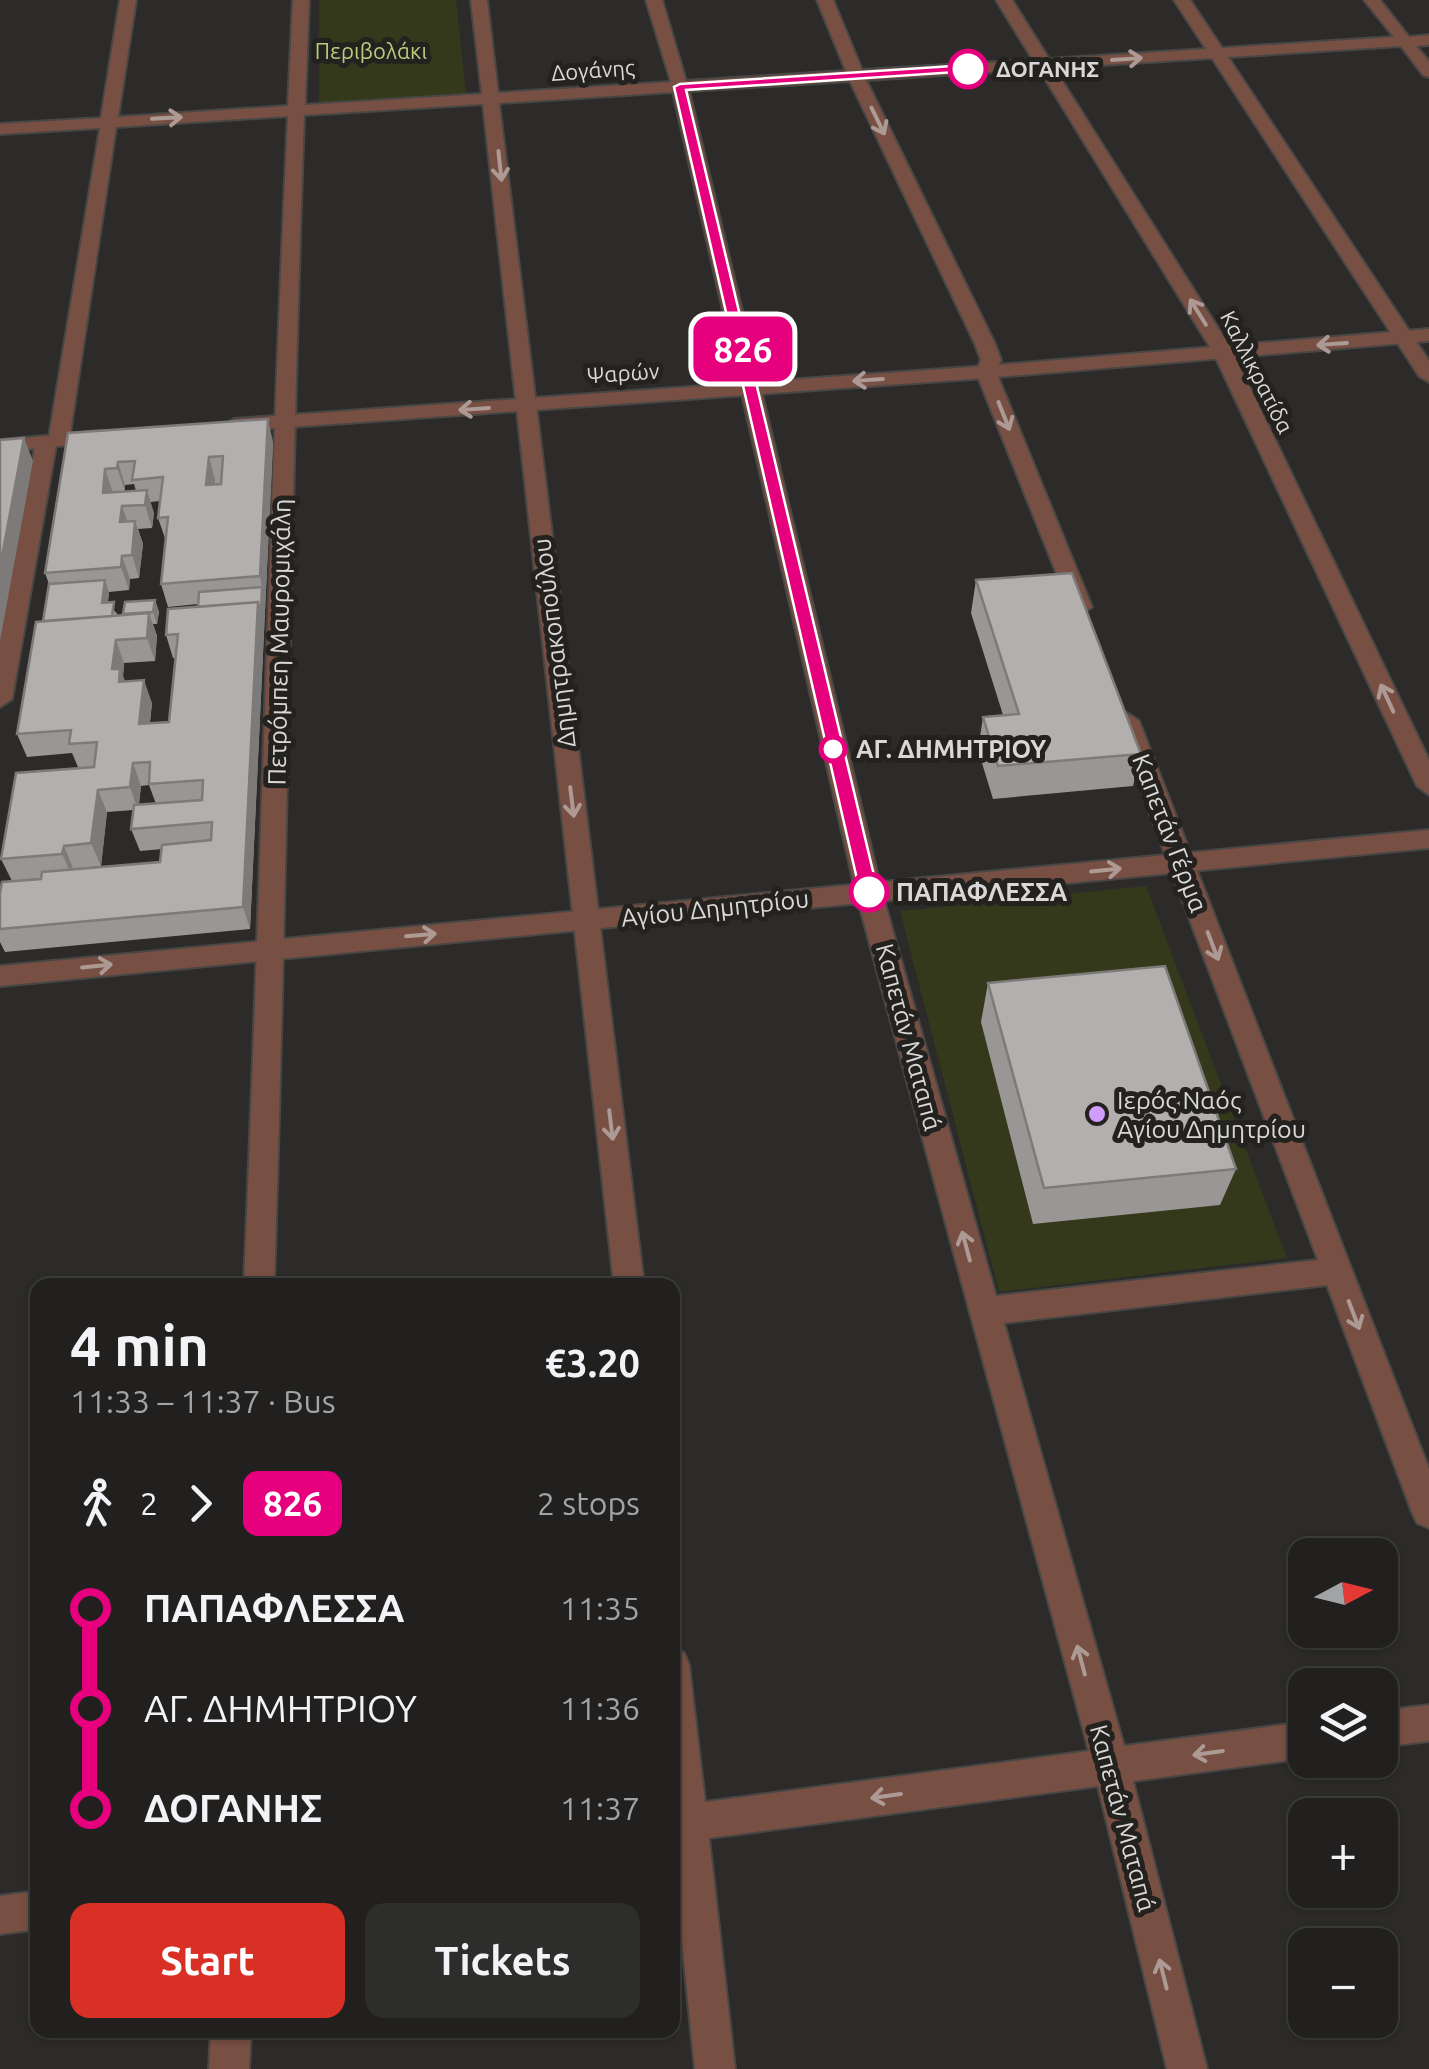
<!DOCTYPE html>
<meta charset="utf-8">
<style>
:root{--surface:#21201f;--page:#2d2d2c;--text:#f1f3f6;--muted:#a2a3a4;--line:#3e3e3d;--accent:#d93025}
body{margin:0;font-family:Ubuntu,sans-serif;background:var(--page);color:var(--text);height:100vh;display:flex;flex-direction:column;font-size:38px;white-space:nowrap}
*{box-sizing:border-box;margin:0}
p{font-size:32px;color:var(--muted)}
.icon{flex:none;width:55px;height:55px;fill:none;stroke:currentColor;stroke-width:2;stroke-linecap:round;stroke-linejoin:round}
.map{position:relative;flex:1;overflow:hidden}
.drawer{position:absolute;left:30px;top:1278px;width:650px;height:760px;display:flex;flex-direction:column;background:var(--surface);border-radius:20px;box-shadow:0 2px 8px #0004,0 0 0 2px var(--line)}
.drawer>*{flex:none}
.badge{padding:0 20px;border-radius:15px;font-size:35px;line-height:65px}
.needle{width:65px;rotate:83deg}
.controls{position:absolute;left:1288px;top:1538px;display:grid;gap:20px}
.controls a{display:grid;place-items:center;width:110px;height:110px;border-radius:20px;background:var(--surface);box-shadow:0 2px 8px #0004,0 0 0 2px var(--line);font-size:50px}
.map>.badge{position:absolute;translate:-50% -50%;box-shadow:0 0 0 5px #fff}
.legs{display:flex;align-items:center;gap:15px;height:110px;padding:0 40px;font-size:32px}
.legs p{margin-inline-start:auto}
.headline{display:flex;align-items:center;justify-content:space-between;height:170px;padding:0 40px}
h1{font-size:55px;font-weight:600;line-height:75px}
.button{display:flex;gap:20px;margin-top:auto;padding:20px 40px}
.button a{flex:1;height:115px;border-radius:20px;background:var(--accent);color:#fff;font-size:40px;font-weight:600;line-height:115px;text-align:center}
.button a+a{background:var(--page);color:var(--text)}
ul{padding:0 40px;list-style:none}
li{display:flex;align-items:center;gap:35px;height:100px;font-size:38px}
li i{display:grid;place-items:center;width:15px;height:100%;margin:0 12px;background:currentColor}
li i::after{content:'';width:25px;height:25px;margin:-12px;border:8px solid;border-radius:50%;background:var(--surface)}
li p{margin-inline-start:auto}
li:first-child i{background:linear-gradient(#0000 50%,currentColor 0)}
li:last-child i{background:linear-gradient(currentColor 50%,#0000 0)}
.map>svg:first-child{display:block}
</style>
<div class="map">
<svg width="1429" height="2069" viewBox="0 0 1429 2069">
<rect width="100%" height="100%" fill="#2c2b29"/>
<path fill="#34391c" d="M319,0H456L466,94L319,103Z
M1146,886L1287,1258L999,1292L900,911Z"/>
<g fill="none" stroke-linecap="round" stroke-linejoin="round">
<g stroke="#484745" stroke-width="4">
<path id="minor" d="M120,0H136L118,117L288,106L293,0H309L305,105L482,94L471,0H487L498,93L671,82L646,0H662L686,81L846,71L817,0H833L862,70L1033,60L996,0H1012L1049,59L1206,49L1174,0H1190L1222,48L1394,37L1364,0H1380L1409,37L1429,35V45L1416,46L1429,61V77L1423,75L1401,46L1228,57L1429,361V382L1419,376L1212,58L1054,68L1233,352L1429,760V795L1417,786L1213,352L1039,69L866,80L995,344L1001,360L996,372L1092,607L1081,614L1070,607L976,372L981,360L975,344L850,81L689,91L882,893L996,1296L1318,1260L1115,721L1127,713L1139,721L1429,1469V1528L1417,1523L1412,1512L1327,1285L1004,1323L1124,1746L1305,1722V1758L1133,1781L1207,2069H1167L1098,1786L709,1838L735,2069H695L672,1844V1648L684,1653L689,1665L705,1802L1089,1751L856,893L673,92L499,103L644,1285H614L483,104L304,115C290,505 287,895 274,1285H244C261,895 269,506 288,116L116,127L69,440L56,445L12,699L0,707V635L36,442L49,437L100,128L0,134V124L101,118Z
M1429,1705V1741L1380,1747V1711Z
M38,1891V1929L0,1934V1896Z
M211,2030H251L249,2069H209Z"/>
</g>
<g stroke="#484745" stroke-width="4">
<path id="tertiary" d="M1429,329V341L986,378L234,431L224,425L234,419L986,366Z
M101,431L108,433V441L0,452V440Z
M1429,830V848L0,986V966Z"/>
</g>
<use href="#minor" fill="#784f43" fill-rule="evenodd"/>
<use href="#tertiary" fill="#784f43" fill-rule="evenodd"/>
</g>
<path fill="#9a9696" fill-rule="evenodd" d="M68,433L273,442L250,929L5,952L0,942V893L12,881L1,859L78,767L72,753L27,757L17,734L43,621L49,584L45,573ZM134,484L136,491H125V485ZM160,501L158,518L166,541L161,584L168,607L198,604V607L166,635L173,658H175L169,722L150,723L152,703L125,681L123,676L124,663L155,661L157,636L153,624H157L159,612L155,600L123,615H118L108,603L109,592L129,590L130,579L139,578L143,544L138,529L152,528L154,513L150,502ZM149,785L156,804L139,805L141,786ZM133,810L131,829L140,851L162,849L160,862L73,869L101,866L107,812Z
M976,580L1141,754L1133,786L993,799L978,750L983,717L1003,715L971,613Z
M988,983L1236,1169L1220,1205L1033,1224L981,1022Z"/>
<path fill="#7d7a7a" d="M268,419L273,442L250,929L243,907L258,602L262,588L260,576Z
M24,438L33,461L0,641V567Z
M209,457L215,480L213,508L206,485Z
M118,462L125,485V491L117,468Z
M105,469L113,492L103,493Z
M147,490L154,513L152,528L145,505Z
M122,506L130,529L120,522Z
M135,521L143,544L139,578L132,555Z
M122,556L130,579L129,590L121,567Z
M105,580L109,592L106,615L102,603Z
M155,600L159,612L157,624L153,612Z
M149,613L157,636L155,661L147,638Z
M116,640L124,663L123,676L128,692L127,705L112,669Z
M144,680L152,703L147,747L139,724Z
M133,763L141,786L138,810L130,787Z
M98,790L107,812L101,866L91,843Z
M64,846L73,868L72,876L62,854Z"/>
<path fill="#b3afae" stroke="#7d7a7a" stroke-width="2.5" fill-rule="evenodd" d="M268,419L260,576L161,584L168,517L158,518L163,477L132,480L135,461L118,462L117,468L105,469L103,493L147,490L145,505L122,506L120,522L135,521L132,555L122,556L121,567L45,573L68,433ZM223,456L221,484L206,485L209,457Z
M24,438L0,567V440Z
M1072,573L1141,754L998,766L983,717L1019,714L976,580Z
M105,580L102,603L114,602L112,616L43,621L49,584Z
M262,587L261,613L258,602L198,607L199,592Z
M155,600L153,612L123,614L125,602Z
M258,602L243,907L0,929V893L2,882L41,879L42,872L160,862L162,845L211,840L212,822L131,829L134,805L202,800L203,780L149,784L150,762L133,763L130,787L98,790L91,843L64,846L62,854L1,859L16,773L94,767L97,742L69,744L71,730L17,734L36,622L149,613L147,638L116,640L112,669H120L119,682L144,680L139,724L169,722L178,634L166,635L168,609Z
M1165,966L1236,1169L1044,1188L988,983Z"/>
<defs><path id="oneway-shaft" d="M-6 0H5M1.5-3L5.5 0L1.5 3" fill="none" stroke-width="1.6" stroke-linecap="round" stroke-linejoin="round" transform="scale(2.5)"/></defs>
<g stroke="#ad9a94">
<use href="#oneway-shaft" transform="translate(1127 59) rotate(-4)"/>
<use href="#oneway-shaft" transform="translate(167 118) rotate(-3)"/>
<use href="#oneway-shaft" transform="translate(878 121) rotate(64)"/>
<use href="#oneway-shaft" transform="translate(500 166) rotate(84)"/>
<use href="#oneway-shaft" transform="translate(1198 312) rotate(-122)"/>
<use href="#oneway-shaft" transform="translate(1332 344) rotate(176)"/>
<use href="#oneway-shaft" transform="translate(868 380) rotate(176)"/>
<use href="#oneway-shaft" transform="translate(474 409) rotate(176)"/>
<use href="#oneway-shaft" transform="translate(1004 416) rotate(68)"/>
<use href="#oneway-shaft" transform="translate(1387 698) rotate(-115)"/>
<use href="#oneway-shaft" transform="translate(572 802) rotate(83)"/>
<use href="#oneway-shaft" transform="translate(1106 870) rotate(-6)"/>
<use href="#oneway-shaft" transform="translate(421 935) rotate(-5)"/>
<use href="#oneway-shaft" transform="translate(1213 946) rotate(69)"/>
<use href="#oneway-shaft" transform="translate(97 966) rotate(-6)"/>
<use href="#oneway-shaft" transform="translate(611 1125) rotate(83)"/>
<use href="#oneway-shaft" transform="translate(966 1246) rotate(-105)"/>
<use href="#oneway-shaft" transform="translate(1354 1315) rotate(69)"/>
<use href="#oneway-shaft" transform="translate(1081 1660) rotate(-105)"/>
<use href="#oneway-shaft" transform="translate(1208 1753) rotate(172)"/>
<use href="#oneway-shaft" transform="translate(886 1796) rotate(172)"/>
<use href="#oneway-shaft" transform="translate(1163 1974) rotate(-104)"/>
</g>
<path fill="#e6007e" stroke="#fff" stroke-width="2.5" d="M968,65L972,71L686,90L878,892L869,899L860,892L674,87L680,84Z"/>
<g fill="#fff" stroke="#e6007e" stroke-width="5">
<circle cx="968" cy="69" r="18"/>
<circle cx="833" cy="749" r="12"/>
<circle cx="869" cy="892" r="18"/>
</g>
<circle fill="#d09dff" stroke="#23221f" stroke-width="4" cx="1097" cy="1114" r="10"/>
<g text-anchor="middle" stroke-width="10" stroke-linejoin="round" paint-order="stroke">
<g font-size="22" fill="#b9c97d" stroke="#23221f">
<text x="371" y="59">Περιβολάκι</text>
</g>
<g font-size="22" font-weight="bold" fill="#d9d8d7" stroke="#23221f" text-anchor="start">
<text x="996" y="77">ΔΟΓΑΝΗΣ</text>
</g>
<g font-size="22" fill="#d9d8d7" stroke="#23221f">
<text transform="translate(593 70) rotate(-4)" y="8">Δογάνης</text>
<text transform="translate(1257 372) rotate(63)" y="8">Καλλικρατίδα</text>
<text transform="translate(623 373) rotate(-4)" y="8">Ψαρών</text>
</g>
<g font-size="25" fill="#d9d8d7" stroke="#23221f">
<text transform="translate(279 642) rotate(-89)" y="9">Πετρόμπεη Μαυρομιχάλη</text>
<text transform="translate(554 643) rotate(-97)" y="9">Δημητρακοπούλου</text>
<text transform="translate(1170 833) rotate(69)" y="9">Καπετάν Γέρμα</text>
<text transform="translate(715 908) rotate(-6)" y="9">Αγίου Δημητρίου</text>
<text transform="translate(909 1037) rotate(75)" y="9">Καπετάν Ματαπά</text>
<text transform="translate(1123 1818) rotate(75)" y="9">Καπετάν Ματαπά</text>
</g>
<g font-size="25" font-weight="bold" fill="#d9d8d7" stroke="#23221f" text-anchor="start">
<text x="856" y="758">ΑΓ. ΔΗΜΗΤΡΙΟΥ</text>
<text x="896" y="901">ΠΑΠΑΦΛΕΣΣΑ</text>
</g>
<g font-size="25" fill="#d9d8d7" stroke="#23221f" text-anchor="start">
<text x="1117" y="1109">Ιερός Ναός<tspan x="1117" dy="29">Αγίου Δημητρίου</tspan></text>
</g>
</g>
</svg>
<div class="controls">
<a><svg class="needle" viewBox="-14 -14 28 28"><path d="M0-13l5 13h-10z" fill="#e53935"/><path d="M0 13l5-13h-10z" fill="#a2a3a4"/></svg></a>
<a><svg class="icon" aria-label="layers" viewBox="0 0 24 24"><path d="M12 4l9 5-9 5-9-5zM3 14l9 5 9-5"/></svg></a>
<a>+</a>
<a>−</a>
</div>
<b class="badge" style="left:743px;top:349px;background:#e6007e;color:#fff">826</b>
<section class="drawer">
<div class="headline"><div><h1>4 min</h1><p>11:33 – 11:37 · Bus</p></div><b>€3.20</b></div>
<div class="legs"><svg class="icon" aria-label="walk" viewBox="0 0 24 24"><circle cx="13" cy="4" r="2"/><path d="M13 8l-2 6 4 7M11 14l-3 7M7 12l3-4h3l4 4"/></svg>2<svg class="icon" aria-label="forward" viewBox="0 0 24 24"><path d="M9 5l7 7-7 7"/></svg><b class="badge" style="background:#e6007e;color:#fff">826</b><p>2 stops</p></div>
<ul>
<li><i style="color:#e6007e"></i><b>ΠΑΠΑΦΛΕΣΣΑ</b><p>11:35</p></li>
<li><i style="color:#e6007e"></i><span>ΑΓ. ΔΗΜΗΤΡΙΟΥ</span><p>11:36</p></li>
<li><i style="color:#e6007e"></i><b>ΔΟΓΑΝΗΣ</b><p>11:37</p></li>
</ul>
<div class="button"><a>Start</a><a>Tickets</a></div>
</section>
</div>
